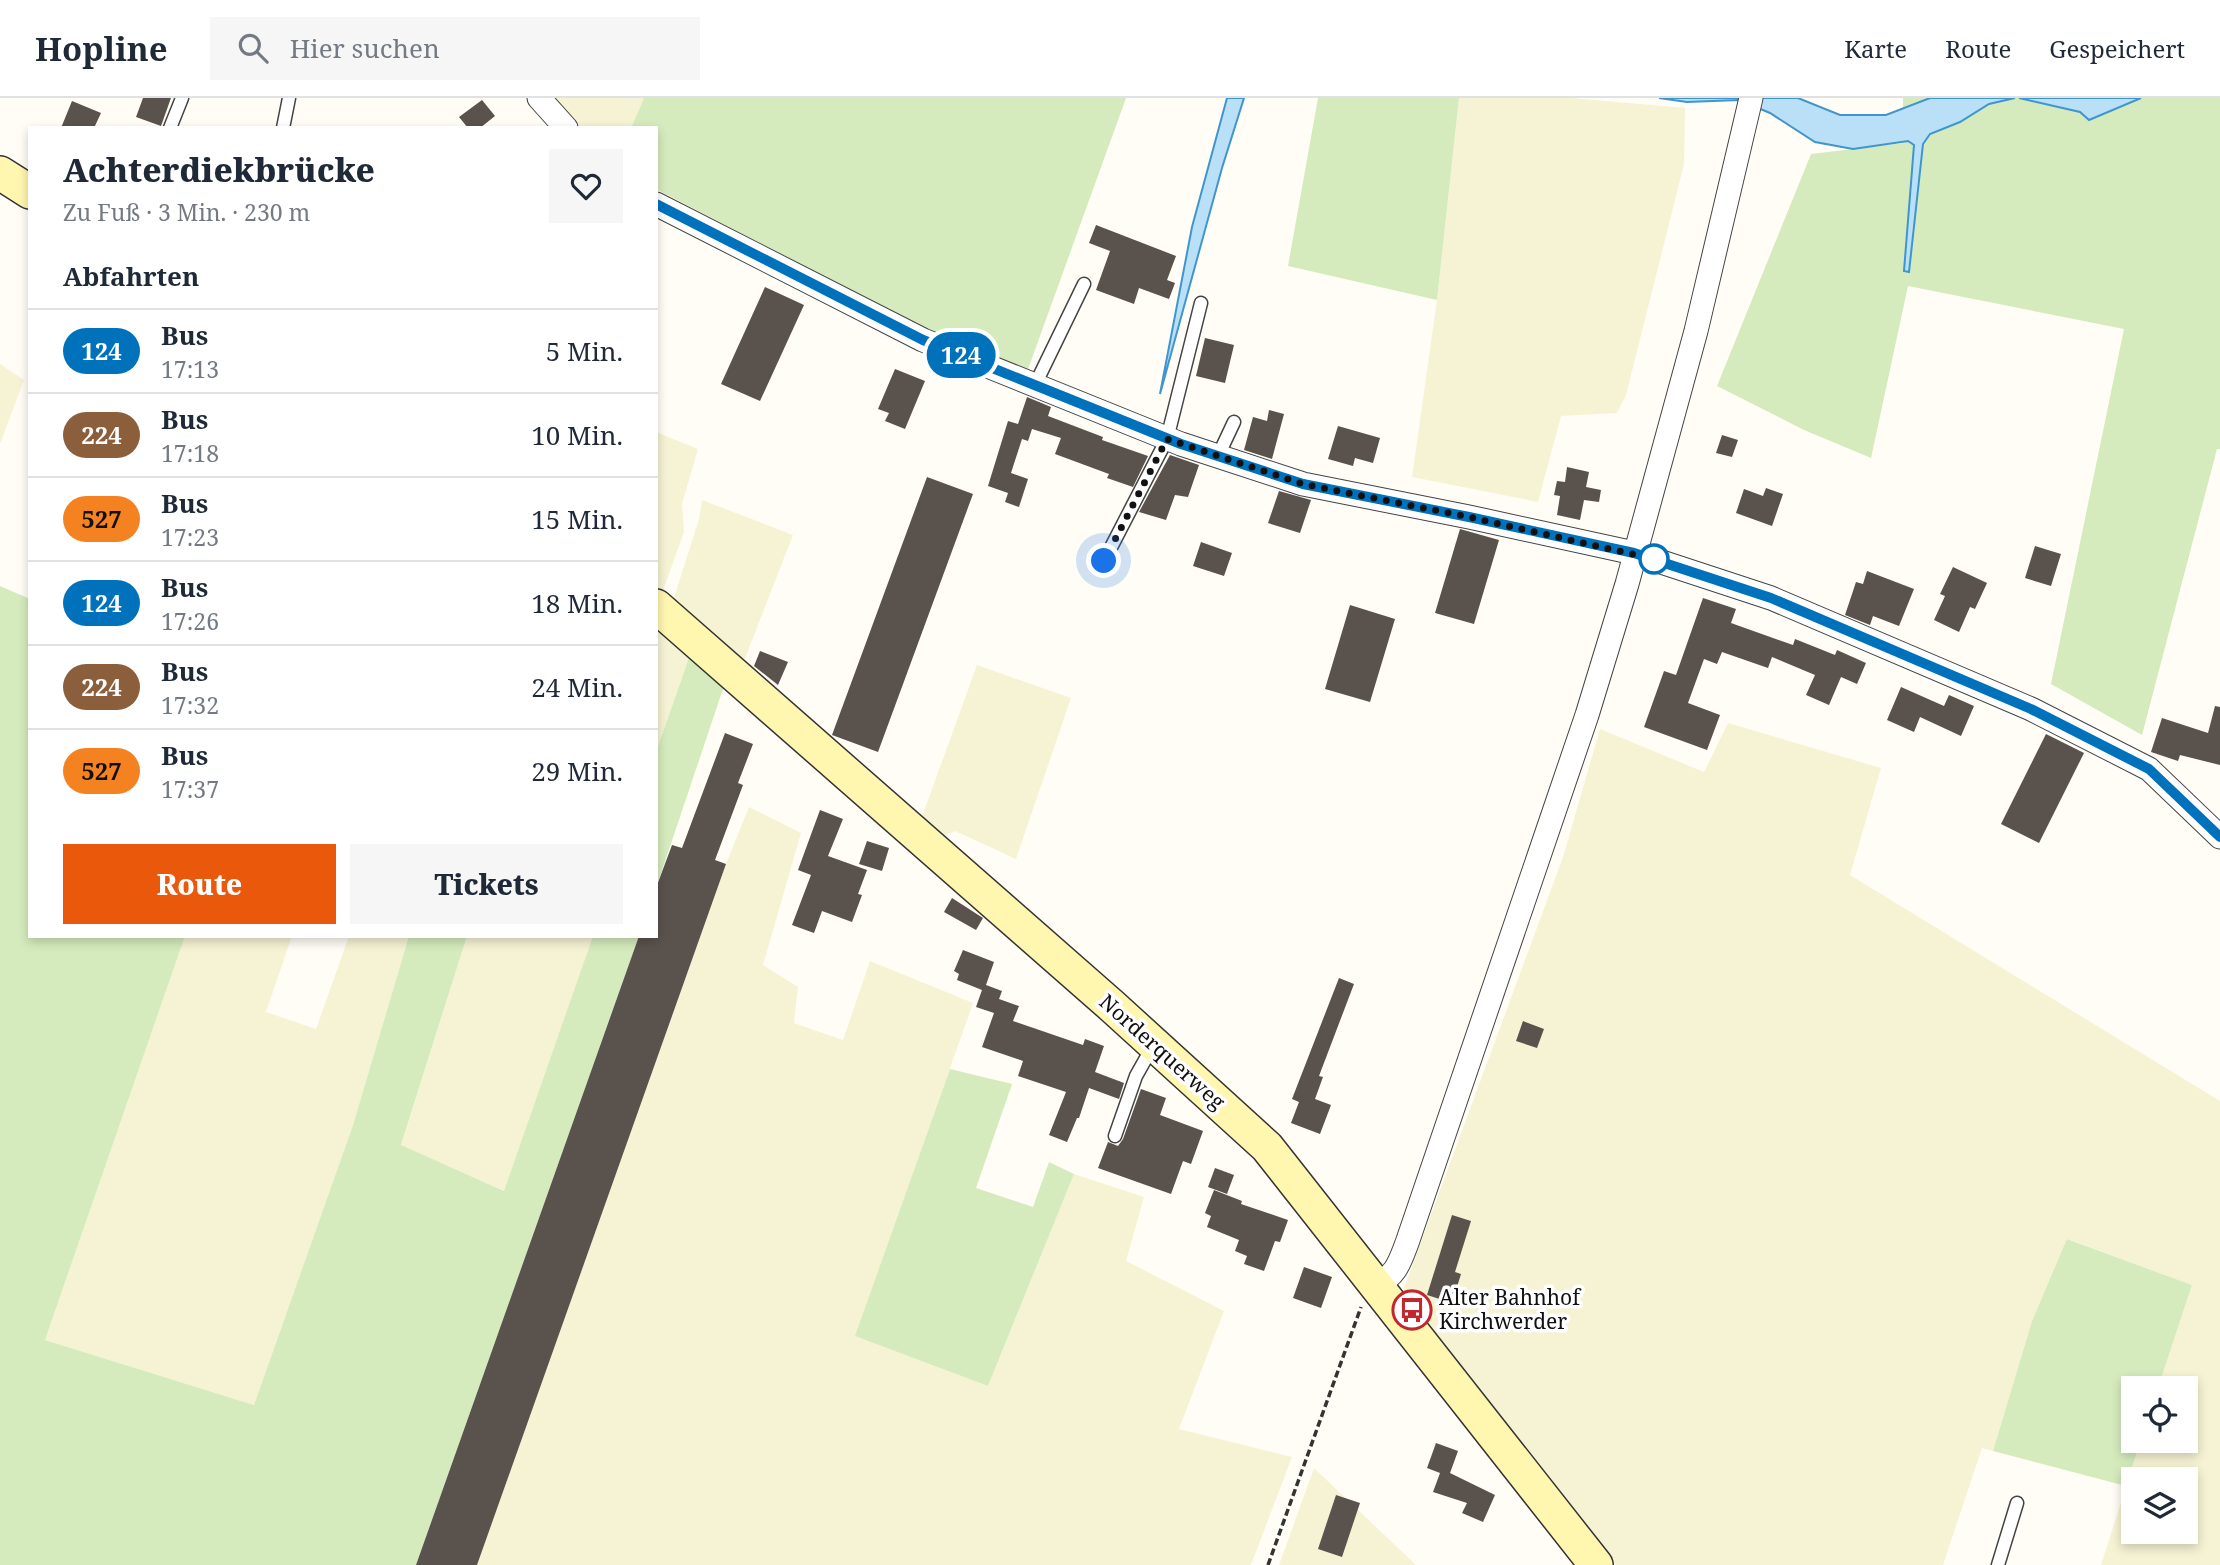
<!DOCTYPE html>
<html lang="de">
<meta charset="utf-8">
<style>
:root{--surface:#fff;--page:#f6f6f7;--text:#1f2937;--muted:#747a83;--line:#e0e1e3;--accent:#ea580c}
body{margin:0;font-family:"Noto Serif",serif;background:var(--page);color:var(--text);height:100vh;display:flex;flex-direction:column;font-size:26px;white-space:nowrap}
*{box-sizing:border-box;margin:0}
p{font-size:23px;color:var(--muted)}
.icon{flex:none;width:38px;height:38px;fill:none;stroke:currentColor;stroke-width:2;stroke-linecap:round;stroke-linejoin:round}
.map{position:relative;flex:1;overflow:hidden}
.side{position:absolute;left:28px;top:28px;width:630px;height:812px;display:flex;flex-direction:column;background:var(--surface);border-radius:0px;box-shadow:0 4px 10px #0003}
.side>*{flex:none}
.badge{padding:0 14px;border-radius:23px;font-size:24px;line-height:46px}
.controls{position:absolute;left:2121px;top:1278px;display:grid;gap:14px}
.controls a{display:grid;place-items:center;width:77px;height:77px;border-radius:0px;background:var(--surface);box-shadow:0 4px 10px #0003;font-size:35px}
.you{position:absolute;width:35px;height:35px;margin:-18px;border:5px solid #fff;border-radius:50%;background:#1a73e8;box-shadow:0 0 0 10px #1a73e833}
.map>.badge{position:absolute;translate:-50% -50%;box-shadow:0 0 0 4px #fff}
h2{padding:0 35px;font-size:26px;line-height:63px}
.round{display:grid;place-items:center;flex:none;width:74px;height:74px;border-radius:0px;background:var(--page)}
.head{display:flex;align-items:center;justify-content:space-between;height:119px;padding:0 35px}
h1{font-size:33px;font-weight:800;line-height:52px}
.cta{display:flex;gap:14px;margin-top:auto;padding:14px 35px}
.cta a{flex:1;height:80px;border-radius:0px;background:var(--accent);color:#fff;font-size:28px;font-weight:800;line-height:80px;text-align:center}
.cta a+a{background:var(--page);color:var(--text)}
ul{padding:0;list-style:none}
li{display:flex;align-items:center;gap:21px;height:84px;padding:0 35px;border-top:2px solid var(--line)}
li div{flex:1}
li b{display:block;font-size:26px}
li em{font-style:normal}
li .badge{min-width:77px;font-weight:700;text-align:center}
header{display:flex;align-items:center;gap:42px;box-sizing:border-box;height:98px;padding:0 35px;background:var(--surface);border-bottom:2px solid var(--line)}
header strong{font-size:33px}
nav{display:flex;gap:38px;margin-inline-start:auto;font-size:24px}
.search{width:490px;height:63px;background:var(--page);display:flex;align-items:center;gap:18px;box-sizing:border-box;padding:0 24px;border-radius:0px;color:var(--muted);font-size:26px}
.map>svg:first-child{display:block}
</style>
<header>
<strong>Hopline</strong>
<div class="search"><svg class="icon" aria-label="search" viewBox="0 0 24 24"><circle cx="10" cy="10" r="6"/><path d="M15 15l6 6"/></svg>Hier suchen</div>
<nav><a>Karte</a><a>Route</a><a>Gespeichert</a></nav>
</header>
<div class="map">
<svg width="2220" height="1467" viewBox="0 0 2220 1467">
<rect width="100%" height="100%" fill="#fffdf5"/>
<path fill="#f6f3d4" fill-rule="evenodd" d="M551,0H644L631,30H578Z
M1459,0H1571L1685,10L1684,66L1626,297L1617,315L1561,318L1538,404L1412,379L1437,202Z
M0,266L24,282L0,346Z
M656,334L698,351L682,406L684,434L661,498L656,495Z
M702,402L793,437L742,568L672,506L699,421Z
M656,520L692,551L656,654Z
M977,567L1071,600L1016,761L955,733L937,741L919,727Z
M1728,625L1881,670L1850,777L2220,1003V1467H2101L2141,1342H2186V1290H2158L2192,1187L2068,1141L2032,1223L1993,1353L1982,1350L1943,1467H1616L1401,1198L1563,759L1600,631L1704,674ZM2133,1381H2186V1433H2133Z
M749,709L801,735L763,867L798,889L794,925L843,942L870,863L973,905L856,1238L988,1288L1074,1076L1144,1099L1126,1163L1224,1213L1179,1331L1292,1359L1251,1467H477L726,766Z
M185,838H292L266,914L316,931L349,838H409L353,1027L254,1307L45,1242Z
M467,838H593L505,1093L401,1048Z
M1314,1370L1416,1467H1279Z"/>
<path fill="#d5ebbd" d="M644,0H1126L1027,274L929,233L656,91V30H631Z
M1318,0H1459L1437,202L1288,168Z
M1903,0H2220V351H2217L2142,637L2051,586L2124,231L1908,188L1871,360L1804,332L1717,288L1811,56L1903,45Z
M0,488L30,501V838H185L45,1242L254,1307L353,1027L409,838H467L401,1047L504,1093L593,838H639L416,1467H0Z
M692,551L726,582L656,790V654Z
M950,971L1012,986L976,1090L1033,1109L1049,1064L1074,1076L988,1288L855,1238Z
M2067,1141L2192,1187L2158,1290H2133V1342H2141L2126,1388L1993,1353L2032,1223Z"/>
<path fill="#b9e0f7" stroke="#3f96cf" stroke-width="2" d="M1227,0H1244L1222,70L1160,296L1192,129Z
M1659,0H1798L1840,17H1886L1930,0H2015L1989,6L1960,24L1930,36L1923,46L1909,174L1904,173L1914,47L1908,43L1853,51L1815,44L1770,15L1739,2L1687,4Z
M2019,0H2141L2089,22L2080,14Z"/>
<path fill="#5a524d" d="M143,0H171L161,28L136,19Z
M482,2L495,18L480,30H468L459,19Z
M72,3L101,15L94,30H61Z
M1096,127L1176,158L1167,182L1175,185L1169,201L1139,190L1134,206L1096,192L1110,153L1089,145Z
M765,189L804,207L760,303L721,286Z
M1205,240L1234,247L1225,285L1196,278Z
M895,271L925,283L905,331L885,323L889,315L878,311Z
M1027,299L1051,309L1048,318L1103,339L1102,342L1148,358L1133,389L1107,380L1109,376L1055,356L1061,340L1032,331L1028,343L1022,341L1011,375L1028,381L1019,409L1005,404L1008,395L988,388L1008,323L1018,326Z
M1269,312L1284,316L1272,361L1244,352L1253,319L1267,323Z
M1338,328L1380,340L1373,365L1355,360L1353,368L1328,361Z
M1722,337L1738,342L1732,359L1716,355Z
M1170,357L1199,367L1188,399L1175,397L1166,422L1139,414Z
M1567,369L1589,374L1586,389L1601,392L1599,404L1584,402L1580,422L1557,417L1560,398L1554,397L1557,383L1565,384Z
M927,379L973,396L878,654L832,637Z
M1766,390L1783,396L1772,428L1736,415L1744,391L1763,398Z
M1279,393L1311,402L1300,435L1268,425Z
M1460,431L1499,442L1474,526L1435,515Z
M1201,444L1232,455L1224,478L1193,468Z
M2035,448L2061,456L2051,488L2025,480Z
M1953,469L1987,485L1975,511L1970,509L1959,534L1934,522L1945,498L1940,496Z
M1867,473L1914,491L1899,528L1873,518L1870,527L1845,517L1856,484L1863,486Z
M1703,500L1736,511L1731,525L1793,547L1795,541L1835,557L1837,552L1866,565L1857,586L1841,579L1829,607L1806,597L1815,577L1772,559L1768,570L1722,554L1717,566L1704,561L1688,605L1720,617L1707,652L1644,629L1664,573L1676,577Z
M1350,507L1395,521L1370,604L1325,591Z
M760,553L788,564L778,587L754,568Z
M1901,589L1944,608L1949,597L1974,608L1961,638L1920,619L1914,634L1887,622Z
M2215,608L2220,609V667L2180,657L2178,663L2151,654L2162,620L2208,635Z
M725,635L753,646L738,685L743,687L715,762L726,766L477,1467H416L639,838H656V790L672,747L682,750Z
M2046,636L2084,655L2039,745L2001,726Z
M820,712L843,721L828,758L867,772L858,796L862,797L852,824L822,813L814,835L792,827L811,777L798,772Z
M867,743L889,750L882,773L859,766Z
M952,800L983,820L976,832L944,814Z
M963,852L994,864L986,887L1002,893L999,901L1019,908L1013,923L1083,947L1085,941L1104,948L1095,974L1124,985L1119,1001L1089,990L1079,1020H1077L1067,1044L1049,1037L1066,994L1018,978L1023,963L982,949L994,915L976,909L982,892L957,882L959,876L954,873Z
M1339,880L1354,886L1319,978L1323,979L1315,1001L1331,1007L1320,1036L1291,1025L1299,1004L1292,1001Z
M1523,923L1544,931L1537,950L1516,943Z
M1141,991L1166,1000L1160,1017L1203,1033L1191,1066L1183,1063L1171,1096L1098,1070L1108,1044L1118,1048L1123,1041Z
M1215,1070L1234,1077L1227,1096L1208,1089Z
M1214,1092L1242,1103L1241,1106L1288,1122L1280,1144L1275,1143L1264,1173L1244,1166L1247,1158L1235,1153L1239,1142L1207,1129L1211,1118L1205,1115Z
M1452,1117L1471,1123L1455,1174L1461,1176L1452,1205L1427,1197Z
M1304,1169L1332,1179L1321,1210L1293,1200Z
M1436,1345L1458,1353L1450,1375L1495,1397L1483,1424L1462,1415L1467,1405L1433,1394L1440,1375L1427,1370Z
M1336,1397L1360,1405L1342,1459L1318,1451Z"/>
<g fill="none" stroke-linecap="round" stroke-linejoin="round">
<g stroke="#444" stroke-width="15">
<path id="lane" d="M170,30L182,0
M283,30L289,0
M1035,287L1084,186
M1218,358L1234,324
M1104,463L1167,341L1201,205
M1115,1038L1136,978L1154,946
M1998,1467L2017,1405"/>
</g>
<g stroke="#444" stroke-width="25">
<path id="street" d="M539,0L566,30
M656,106L923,242L1181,346L1303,386L1469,419L1634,455L1771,500L2031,611L2149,671L2220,739
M1377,1186C1396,1178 1400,1163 1407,1145L1587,617L1627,486L1696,233L1751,0"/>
</g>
<g stroke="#333" stroke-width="36">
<path id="secondary" d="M0,75L30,94
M656,508L1112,908L1267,1049L1596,1467"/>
</g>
<path stroke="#333" stroke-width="3.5" stroke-dasharray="7 3.5" stroke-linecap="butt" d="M1268,1467L1361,1209"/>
<use href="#lane" stroke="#fff" stroke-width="12"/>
<use href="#street" stroke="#fff" stroke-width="23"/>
<use href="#secondary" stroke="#fff6b0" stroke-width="33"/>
</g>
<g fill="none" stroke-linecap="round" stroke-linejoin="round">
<g stroke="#fff" stroke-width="16">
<path id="line" d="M656,106L923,242L1181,346L1303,386L1469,419L1634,455L1771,500L2031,611L2149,671L2220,739"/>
</g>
<use href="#line" stroke="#0072bc" stroke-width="10"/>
<path stroke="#111" stroke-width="7" stroke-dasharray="0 12.6" d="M1104,463L1167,341L1303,386L1469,419L1654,461"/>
</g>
<defs>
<g id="bus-ring" transform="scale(2.0125)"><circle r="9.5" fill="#fff" stroke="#c4262e" stroke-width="1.5"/><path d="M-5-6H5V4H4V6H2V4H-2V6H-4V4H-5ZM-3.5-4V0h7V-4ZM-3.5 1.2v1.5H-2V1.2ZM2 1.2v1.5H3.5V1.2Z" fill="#c4262e"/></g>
</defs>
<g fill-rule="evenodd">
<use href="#bus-ring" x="1412" y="1212"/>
</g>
<circle fill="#fff" stroke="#0072bc" stroke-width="3.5" cx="1654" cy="461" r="14"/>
<g text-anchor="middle" stroke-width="7" stroke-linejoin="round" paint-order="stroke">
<g font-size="21" fill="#111" stroke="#fff">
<text transform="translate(1162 954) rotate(42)" y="7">Norderquerweg</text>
</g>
<g font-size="21" fill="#111" stroke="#fff" text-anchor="start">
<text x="1439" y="1207">Alter Bahnhof<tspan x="1439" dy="24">Kirchwerder</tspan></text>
</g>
</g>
</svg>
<div class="controls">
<a><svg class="icon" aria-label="locate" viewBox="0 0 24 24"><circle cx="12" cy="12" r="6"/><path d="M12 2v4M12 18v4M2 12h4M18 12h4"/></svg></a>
<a><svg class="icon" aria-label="layers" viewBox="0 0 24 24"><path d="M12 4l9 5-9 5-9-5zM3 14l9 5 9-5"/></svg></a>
</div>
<div class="you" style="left:1104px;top:463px"></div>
<b class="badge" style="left:961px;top:257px;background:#0072bc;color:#fff">124</b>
<section class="side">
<div class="head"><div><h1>Achterdiekbrücke</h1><p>Zu Fuß · 3 Min. · 230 m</p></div><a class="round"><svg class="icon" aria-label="heart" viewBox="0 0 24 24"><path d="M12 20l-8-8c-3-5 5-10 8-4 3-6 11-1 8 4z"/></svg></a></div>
<h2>Abfahrten</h2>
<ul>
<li><span class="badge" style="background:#0072bc;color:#fff">124</span><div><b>Bus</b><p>17:13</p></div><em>5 Min.</em></li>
<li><span class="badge" style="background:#8b5e3c;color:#fff">224</span><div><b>Bus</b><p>17:18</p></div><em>10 Min.</em></li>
<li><span class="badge" style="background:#f58220;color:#111">527</span><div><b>Bus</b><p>17:23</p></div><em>15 Min.</em></li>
<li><span class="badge" style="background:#0072bc;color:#fff">124</span><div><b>Bus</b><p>17:26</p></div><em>18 Min.</em></li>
<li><span class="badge" style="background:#8b5e3c;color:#fff">224</span><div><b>Bus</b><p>17:32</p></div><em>24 Min.</em></li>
<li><span class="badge" style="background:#f58220;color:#111">527</span><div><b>Bus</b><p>17:37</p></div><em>29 Min.</em></li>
</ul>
<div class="cta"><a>Route</a><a>Tickets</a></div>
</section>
</div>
